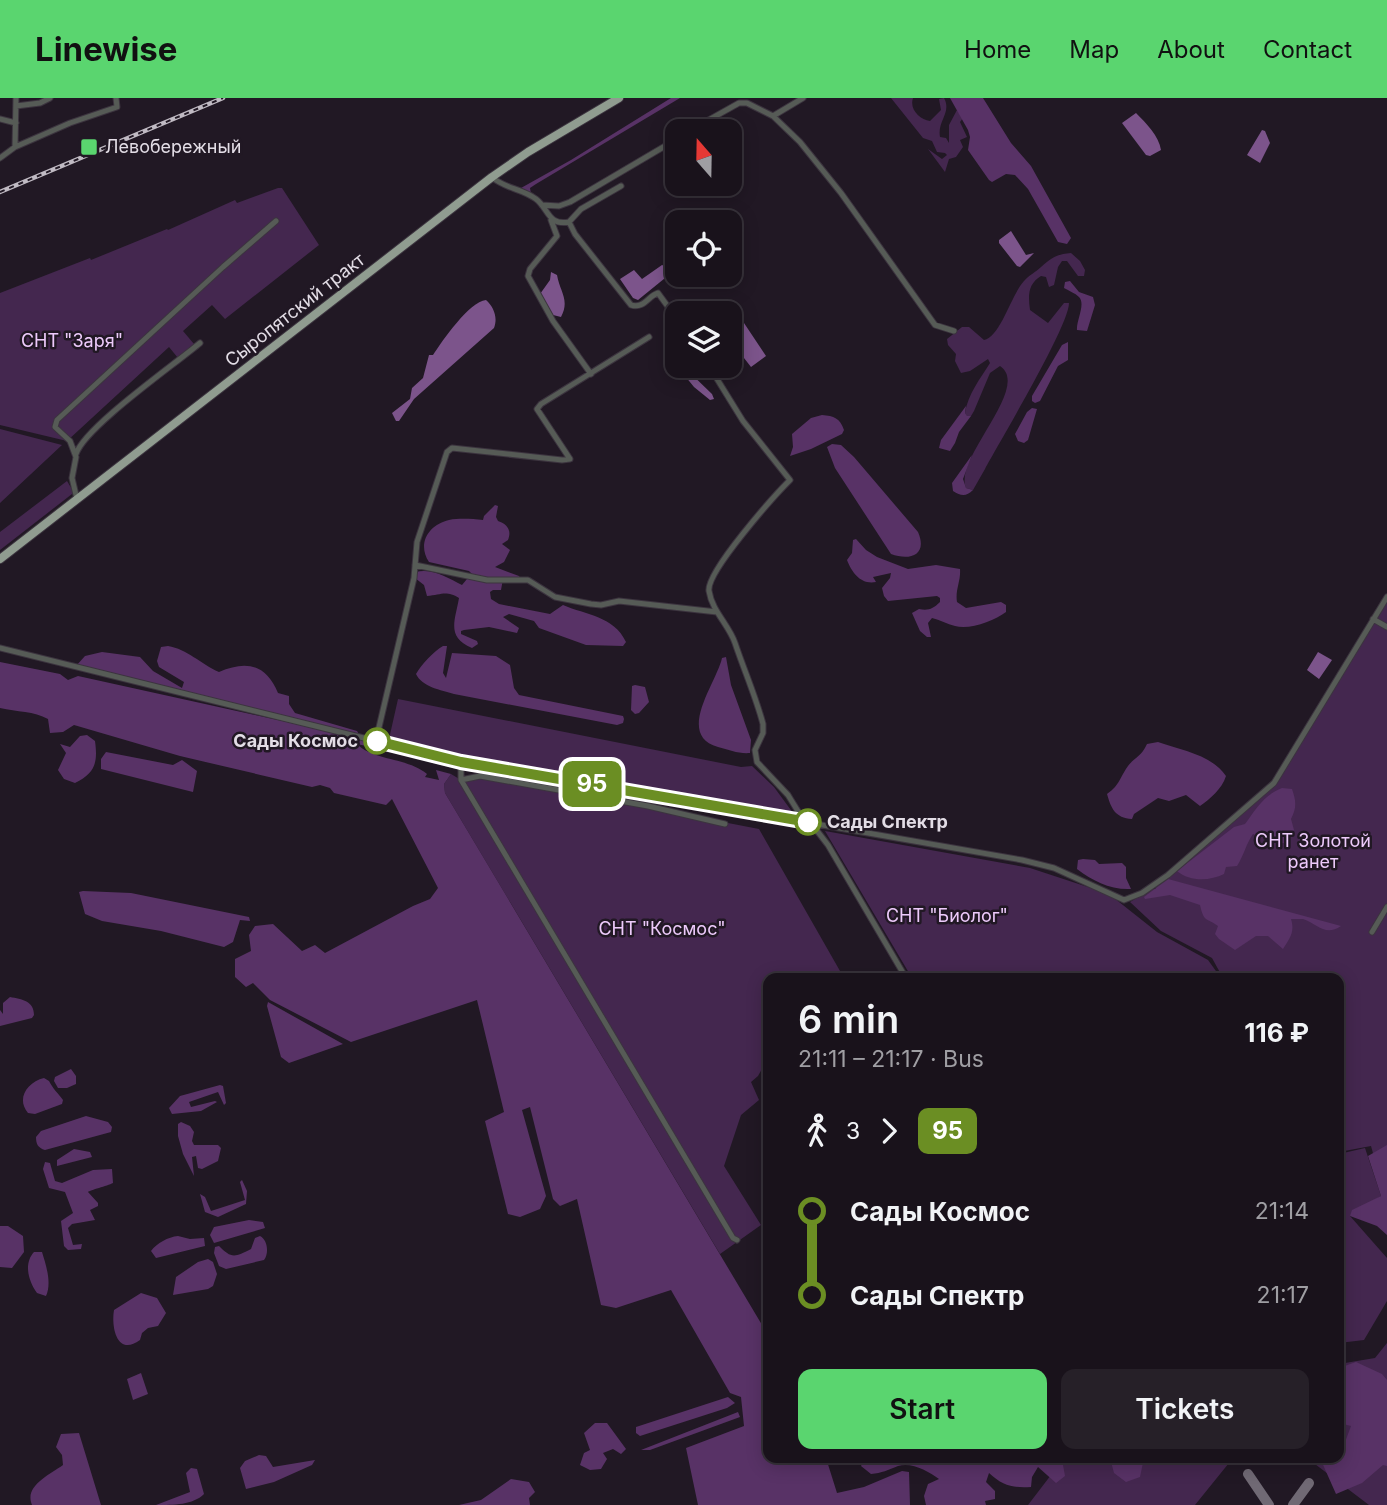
<!DOCTYPE html>
<meta charset="utf-8">
<style>
:root{--surface:#19121b;--page:#262028;--text:#f1f3f6;--muted:#9f9ea3;--line:#37323a;--accent:#5ad56f}
body{margin:0;font-family:Inter,sans-serif;background:var(--page);color:var(--text);height:100vh;display:flex;flex-direction:column;font-size:26px;white-space:nowrap}
*{box-sizing:border-box;margin:0}
p{font-size:23px;color:var(--muted)}
.icon{flex:none;width:38px;height:38px;fill:none;stroke:currentColor;stroke-width:2;stroke-linecap:round;stroke-linejoin:round}
.map{position:relative;flex:1;overflow:hidden}
.side{position:absolute;left:763px;top:875px;width:581px;height:490px;display:flex;flex-direction:column;background:var(--surface);border-radius:14px;box-shadow:0 4px 18px #0003,0 0 0 2px var(--line)}
.side>*{flex:none}
.badge{padding:0 14px;border-radius:10px;font-size:24px;line-height:46px}
.needle{width:46px;rotate:340deg}
.buttons{position:absolute;left:665px;top:21px;display:grid;gap:14px}
.buttons a{display:grid;place-items:center;width:77px;height:77px;border-radius:14px;background:var(--surface);box-shadow:0 4px 18px #0003,0 0 0 2px var(--line);font-size:35px}
.map>.badge{position:absolute;translate:-50% -50%;box-shadow:0 0 0 4px #fff}
.legs{display:flex;align-items:center;gap:10px;height:77px;padding:0 35px;font-size:23px}
.legs p{margin-inline-start:auto}
.headline{display:flex;align-items:center;justify-content:space-between;height:119px;padding:0 35px}
h1{font-size:38px;font-weight:600;line-height:52px}
.primary-button{display:flex;gap:14px;margin-top:auto;padding:14px 35px}
.primary-button a{flex:1;height:80px;border-radius:14px;background:var(--accent);color:#111;font-size:28px;font-weight:600;line-height:80px;text-align:center}
.primary-button a+a{background:var(--page);color:var(--text)}
ul{padding:0 35px;list-style:none}
li{display:flex;align-items:center;gap:24px;height:84px;font-size:26px}
li i{display:grid;place-items:center;width:10px;height:100%;margin:0 9px;background:currentColor}
li i::after{content:'';width:18px;height:18px;margin:-9px;border:5px solid;border-radius:50%;background:var(--surface)}
li p{margin-inline-start:auto}
li:first-child i{background:linear-gradient(#0000 50%,currentColor 0)}
li:last-child i{background:linear-gradient(currentColor 50%,#0000 0)}
header{display:flex;align-items:center;gap:42px;box-sizing:border-box;height:98px;padding:0 35px;background:var(--accent);color:#111}
header strong{font-size:33px}
nav{display:flex;gap:38px;margin-inline-start:auto;font-size:24px}
.map>svg:first-child{display:block}
</style>
<header>
<strong>Linewise</strong>
<nav><a>Home</a><a>Map</a><a>About</a><a>Contact</a></nav>
</header>
<div class="map">
<svg width="1387" height="1407" viewBox="0 0 1387 1407">
<rect width="100%" height="100%" fill="#211824"/>
<path fill="#44274f" d="M891,0H913C909,11 920,22 930,23L941,12L939,1L944,0C952,15 937,23 940,39L946,40L949,45V27L957,12L963,20L960,24L967,39L960,42L963,49L956,59L949,61L945,74L928,51L942,61L947,57L945,55L937,54L932,43L923,40Z
M278,90H282L319,147L225,221L212,207L183,233L194,246L178,260L169,249L67,343L0,327V195L90,160L91,162L167,131L168,132L235,102L237,105Z
M1071,155L1080,163L1085,172L1084,178H1078L1067,163H1062L1058,169L1054,187L1049,189L1046,179L1041,178C1028,186 1028,197 1030,212L1048,225L1064,205H1069C1069,228 1000,343 985,371L973,392L966,390C953,361 1032,289 1000,268L990,275L974,313L971,318L967,319L965,315C968,296 980,281 990,265L988,261L970,273L961,275L955,263L956,256L948,247L947,241L962,229H969L984,242C1001,238 1011,197 1024,183C1029,177 1036,174 1041,169C1051,160 1057,156 1071,155Z
M0,331L62,347L0,405Z
M67,383L73,393L72,396L0,452V434Z
M1387,504V1106L1371,1048L1339,1054V880H1223L1212,860L1161,833L1130,804L1152,791H1157L1155,789L1276,687Z
M398,601L741,669L752,668L774,689L796,719L433,652L389,641Z
M451,676L461,682L472,678L532,687L759,731L844,880H768V960L758,978L751,984L759,1002L741,1017L724,1068L761,1127L720,1156L445,695L444,686Z
M825,733L1030,770L1109,796L1157,834L1208,862L1221,880H912Z
M1365,1050L1381,1098L1350,1118L1387,1160V1203L1364,1242L1339,1245V1056Z
M1387,1245V1407H1369L1307,1360H1339V1266L1375,1260Z
M1064,1360H1233L1195,1407H1028Z"/>
<path fill="#583266" d="M671,0H680L536,86L530,90L531,96L521,90L571,62Z
M950,0H983L1011,45L1031,68L1071,140L1067,146L1058,144L1028,91L1015,77L1006,76L992,84L989,82L968,52L970,39L968,32Z
M1070,183L1079,194L1093,199L1095,207L1087,233L1077,232C1076,223 1086,206 1079,199C1075,195 1069,193 1064,190L1065,184Z
M1068,244V262L1058,268L1040,303L1035,305L1032,303V298L1062,247Z
M966,308L965,315L967,318H971L959,334L955,345L950,353L939,350L941,342Z
M1032,310L1037,311L1028,342L1024,345L1018,343L1015,336L1027,314Z
M822,317C834,318 840,320 844,332L842,336L811,351L790,358L793,349L792,336L811,320Z
M832,346L841,347L854,359L918,434C928,457 910,463 891,456L835,370L827,349Z
M972,357L963,381L966,390L973,392C966,399 961,398 953,393L952,385Z
M495,407L498,408L496,419L498,423C507,426 512,432 508,442L502,446L510,452L504,464L495,469L519,478L520,480L503,481L501,492H493L490,494L491,501L499,506L550,516L563,507C586,517 614,518 626,544L623,548L586,547L539,530L534,523L509,516L503,519L519,530L517,535L489,529L464,532L461,533V536L477,543L478,546L472,550C446,539 455,523 459,500C446,492 441,497 427,498L424,487L415,480L416,474C432,470 448,480 462,487L467,481L472,480V476L469,473L429,464C417,446 428,427 449,422C460,420 472,421 483,422L484,418Z
M856,441L866,452L877,459L908,471L936,467L960,471C961,483 955,492 957,504L966,510L1001,504L1006,507V514C994,523 970,532 955,528C947,526 940,522 932,520L928,525L931,539H927L920,533L912,515L919,511C928,513 933,511 940,504V500L937,498L888,503L884,498L882,490L890,480L891,475L873,479L876,484C861,487 852,475 847,462L852,455L853,442Z
M168,548C187,551 201,566 219,574C246,562 266,566 278,595L289,598V606L295,615L357,633L360,638L76,568L85,558L102,554L140,559L153,573L182,590L184,584L159,569L157,563L161,549Z
M443,548H447L443,575L446,580L452,555L496,558L510,567L514,590L519,597L623,618L624,621L623,625L617,627L454,596C441,592 422,589 416,576C421,567 434,553 443,548Z
M726,559L731,587L751,642L750,655C739,656 729,652 718,649C675,637 717,584 722,560Z
M0,564L60,576L68,582L78,578L378,644L412,653V658L357,646C374,663 406,659 427,676L425,679L439,682L436,672L451,676L444,686L445,695L768,1237V1360H826L837,1395L864,1389L902,1373L909,1374L910,1407H698L686,1350L744,1328L741,1299L730,1295L671,1192L616,1210L601,1207L577,1101L560,1108L553,1101L530,1009L522,1012L546,1098L540,1111L520,1119L508,1116L485,1023L504,1014L477,902L351,944L270,902L253,885L246,889L235,879V861L251,853L249,837L255,828L273,826L302,853L315,847L325,855L413,808L430,801L438,790L392,701L386,707L334,695L330,690L320,687L312,689L180,658L74,627L63,634L50,635L48,621C34,613 17,614 0,610Z
M635,587L645,589L649,604L639,615L635,616L631,612L632,588Z
M87,637L95,643C98,665 95,675 75,685L64,681L58,672L66,655L60,646L70,649L80,638Z
M1158,644C1181,652 1212,657 1226,678C1222,691 1210,701 1200,708L1186,697L1169,703L1158,700L1134,716L1132,721C1115,720 1111,710 1107,696C1120,687 1120,679 1128,668C1135,659 1141,659 1147,646Z
M106,654L173,667L182,662L197,673L193,694L101,671V661Z
M1282,690L1292,691C1296,703 1297,709 1291,721L1294,732L1284,745H1276L1253,736C1246,746 1244,757 1237,768L1226,769L1224,776C1210,783 1190,784 1177,773L1234,729L1245,726C1256,711 1264,697 1282,690Z
M1083,761L1095,762L1099,766L1122,765L1126,769V780L1131,791C1110,792 1093,783 1077,771L1078,762Z
M1168,781L1341,828C1325,839 1318,826 1303,821C1302,821 1292,821 1291,821C1295,834 1290,840 1283,851L1268,838H1256L1235,852L1219,841L1215,836L1218,828C1206,819 1204,825 1200,807L1170,797L1145,801L1144,799Z
M83,793L131,795L249,819L250,823L240,822L233,844L224,849L161,833L102,823L85,816L79,794Z
M10,899C22,901 34,903 34,917L32,920L0,928V912L3,916V905Z
M268,904L343,946L289,965L281,959L267,908Z
M71,971L76,978V986L67,990H58L54,983L55,979Z
M44,980L49,983C53,991 58,995 63,1002L62,1006L35,1016L28,1015C16,1001 27,984 44,980Z
M220,987L223,988L226,1005L224,1007L218,994L189,1004L191,1009L215,1003L217,1004L201,1013L172,1016L169,1010L180,998Z
M86,1018L108,1024L112,1029L111,1034L45,1052C38,1050 36,1046 36,1039L41,1033Z
M181,1024L190,1028L194,1034L192,1043L194,1047H218L221,1050L218,1063L202,1071L198,1070L196,1058L192,1059L194,1078L183,1056L178,1038V1026Z
M1387,1047V1137L1377,1128L1350,1118L1352,1112L1381,1098L1368,1058Z
M74,1051L90,1054L92,1059L57,1068V1062Z
M45,1064L50,1065L55,1083L62,1085L93,1072L112,1071L113,1085C107,1088 90,1092 88,1094L98,1105V1108L90,1112L95,1122L72,1126L68,1130L73,1147L82,1146L81,1151L68,1152L64,1148L61,1123L73,1115L65,1094L49,1090L43,1071Z
M242,1082L247,1093L246,1106L218,1119L205,1114L200,1096L205,1099L211,1113L245,1102L240,1084Z
M249,1122L263,1124L265,1130L214,1145L210,1137L214,1129Z
M0,1128H8L23,1138L24,1154L12,1170L0,1169Z
M178,1138L190,1141L204,1140L205,1148L156,1160L151,1153C157,1145 168,1139 178,1138Z
M260,1138C268,1142 269,1156 264,1162L226,1171L219,1168L214,1155L215,1149L219,1148C231,1160 234,1160 251,1151L255,1140Z
M34,1154H42C46,1167 52,1185 46,1198L37,1195C29,1184 23,1166 34,1154Z
M208,1161L213,1164L217,1176L213,1188L208,1191L173,1197L176,1179L198,1164Z
M141,1195L157,1200L166,1215L158,1228L148,1230L142,1235L140,1242C117,1259 111,1229 114,1212Z
M1356,1264L1382,1276L1387,1282V1368L1383,1367L1362,1385L1336,1396L1320,1360H1339V1345L1344,1347L1351,1328L1339,1325V1270Z
M141,1275L148,1296L133,1302L127,1281Z
M728,1299L735,1305L727,1310L640,1338L636,1335V1329Z
M738,1314L740,1319L650,1352H641Z
M595,1325H607L626,1351L621,1356L613,1351L603,1355L607,1361L601,1371L590,1372L580,1367L584,1355L590,1352L584,1335Z
M79,1335L101,1407H32C24,1388 49,1377 63,1367L62,1357L56,1349L61,1336Z
M259,1357L266,1358L273,1369L315,1362L312,1367L274,1384L246,1391L240,1370L245,1363Z
M865,1360H1077L1076,1362L1063,1367L1065,1378L1056,1385L1038,1369L1032,1379L1031,1389C1013,1390 1003,1388 989,1375L986,1384L995,1393V1401L985,1403L986,1407H926L924,1398L928,1386L939,1381C928,1373 912,1364 898,1368C888,1372 882,1375 871,1376L861,1368Z
M1110,1360H1144L1140,1379L1126,1384L1114,1375Z
M191,1370L197,1371L204,1396C193,1407 174,1407 156,1407L190,1394L186,1375Z
M511,1381L529,1384L535,1394L529,1400L530,1407H459L481,1402Z"/>
<path fill="#7c548b" d="M1136,15C1146,25 1159,38 1161,52L1150,58L1146,57L1122,25Z
M1262,32L1265,33L1270,45L1260,65L1247,57Z
M1011,133L1026,157L1034,155L1020,169L1017,168L999,145V142Z
M662,167L667,169L670,176L638,202L633,200L620,181L634,172L642,181Z
M551,174L557,177C560,194 570,202 561,219L553,217L540,196L550,182Z
M486,202C494,209 498,220 494,230L414,301L399,323H396L392,315L410,301L412,290L423,280L429,257H433C443,242 469,204 486,202Z
M730,212L736,213L766,258L751,269L730,242V215H724Z
M671,251L677,259V268H683L712,296L714,301L710,302L694,289L667,256L668,252Z
M1318,554L1332,562L1319,581L1307,572Z"/>
<g fill="none" stroke-linecap="round" stroke-linejoin="round">
<path stroke="#706974" stroke-width="10" d="M1248,1376L1269,1407
M1293,1407L1309,1385"/>
<g stroke="#3c343f" stroke-width="7">
<path id="minor" d="M16,8L40,5L50,0
M773,18L803,0
M0,21L16,25
M689,33L739,5H747L773,18L800,44L841,95L935,227L954,233
M15,49L70,25L117,9L116,0
M0,60L15,49L16,0
M492,79C505,91 521,90 536,101C549,111 548,128 569,124L581,111L621,88
M542,107L559,108L570,104L677,41
M551,122L557,138L530,171L528,178L553,223L591,276
M569,124L575,136L631,207C644,211 648,198 658,195L677,221
M709,268L743,323L790,382C775,397 706,474 709,493C712,513 729,527 735,545C744,572 756,599 763,626V635L755,652L757,664L788,697L804,723
M76,356C85,329 174,267 200,245
M76,397L72,380L76,359L70,343L55,329L57,322L223,169L276,123
M415,467L487,482H528L555,499L591,506L601,507L619,503L717,514
M1373,521L1387,529
M0,550L461,664L1022,762L1054,770L1124,802L1142,795L1168,777L1274,685L1387,499
M376,642L414,480L417,444L447,354L452,350L562,362L570,361L537,311L541,306L649,239
M461,664V682L733,1140L737,1142
M461,682L480,678L648,708L725,726
M811,725L828,747L906,880
M1372,834L1387,809"/>
</g>
<g stroke="#3c343f" stroke-width="10">
<path id="major" d="M0,461L492,79L528,54L619,0"/>
</g>
<use href="#minor" stroke="#565b56" stroke-width="5"/>
<use href="#major" stroke="#909c90" stroke-width="8"/>
<g stroke="#c0bac3" stroke-width="4.5">
<path id="rail" d="M0,94L223,0"/>
</g>
<use href="#rail" stroke="#211824" stroke-width="2" stroke-dasharray="5" stroke-linecap="butt"/>
</g>
<g fill="none" stroke-linecap="round" stroke-linejoin="round">
<g stroke="#fff" stroke-width="16">
<path id="line-1" d="M377,643L461,664L808,724"/>
</g>
<use href="#line-1" stroke="#6b8e23" stroke-width="10"/>
</g>
<rect fill="#5ad56f" stroke="#211824" stroke-width="2.5" x="80" y="40" width="18" height="18" rx="3.5"/>
<g fill="#fff" stroke="#6b8e23" stroke-width="3.5">
<circle cx="377" cy="643" r="12"/>
<circle cx="808" cy="724" r="12"/>
</g>
<g text-anchor="middle" stroke-width="5" stroke-linejoin="round" paint-order="stroke">
<g font-size="18" fill="#e3dde6" stroke="#211824" text-anchor="start">
<text x="105" y="55">Левобережный</text>
</g>
<g font-size="18" fill="#e3dde6" stroke="#211824">
<text transform="translate(295 212) rotate(-38)" y="6">Сыропятский тракт</text>
</g>
<g font-size="18" fill="#edcafb" stroke="#211824">
<text x="72" y="249">СНТ "Заря"</text>
<text x="1313" y="749">СНТ Золотой<tspan x="1313" dy="21">ранет</tspan></text>
<text x="947" y="824">СНТ "Биолог"</text>
<text x="662" y="837">СНТ "Космос"</text>
</g>
<g font-size="18" font-weight="bold" fill="#e3dde6" stroke="#211824" text-anchor="end">
<text x="358" y="649">Сады Космос</text>
<text x="827" y="730" text-anchor="start">Сады Спектр</text>
</g>
</g>
</svg>
<div class="buttons">
<a><svg class="needle" viewBox="-14 -14 28 28"><path d="M0-13l5 13h-10z" fill="#e53935"/><path d="M0 13l5-13h-10z" fill="#9f9ea3"/></svg></a>
<a><svg class="icon" aria-label="locate" viewBox="0 0 24 24"><circle cx="12" cy="12" r="6"/><path d="M12 2v4M12 18v4M2 12h4M18 12h4"/></svg></a>
<a><svg class="icon" aria-label="layers" viewBox="0 0 24 24"><path d="M12 4l9 5-9 5-9-5zM3 14l9 5 9-5"/></svg></a>
</div>
<b class="badge" style="left:592px;top:686px;background:#6b8e23;color:#fff">95</b>
<section class="side">
<div class="headline"><div><h1>6 min</h1><p>21:11 – 21:17 · Bus</p></div><b>116 ₽</b></div>
<div class="legs"><svg class="icon" aria-label="walk" viewBox="0 0 24 24"><circle cx="13" cy="4" r="2"/><path d="M13 8l-2 6 4 7M11 14l-3 7M7 12l3-4h3l4 4"/></svg>3<svg class="icon" aria-label="forward" viewBox="0 0 24 24"><path d="M9 5l7 7-7 7"/></svg><b class="badge" style="background:#6b8e23;color:#fff">95</b></div>
<ul>
<li><i style="color:#6b8e23"></i><b>Сады Космос</b><p>21:14</p></li>
<li><i style="color:#6b8e23"></i><b>Сады Спектр</b><p>21:17</p></li>
</ul>
<div class="primary-button"><a>Start</a><a>Tickets</a></div>
</section>
</div>
